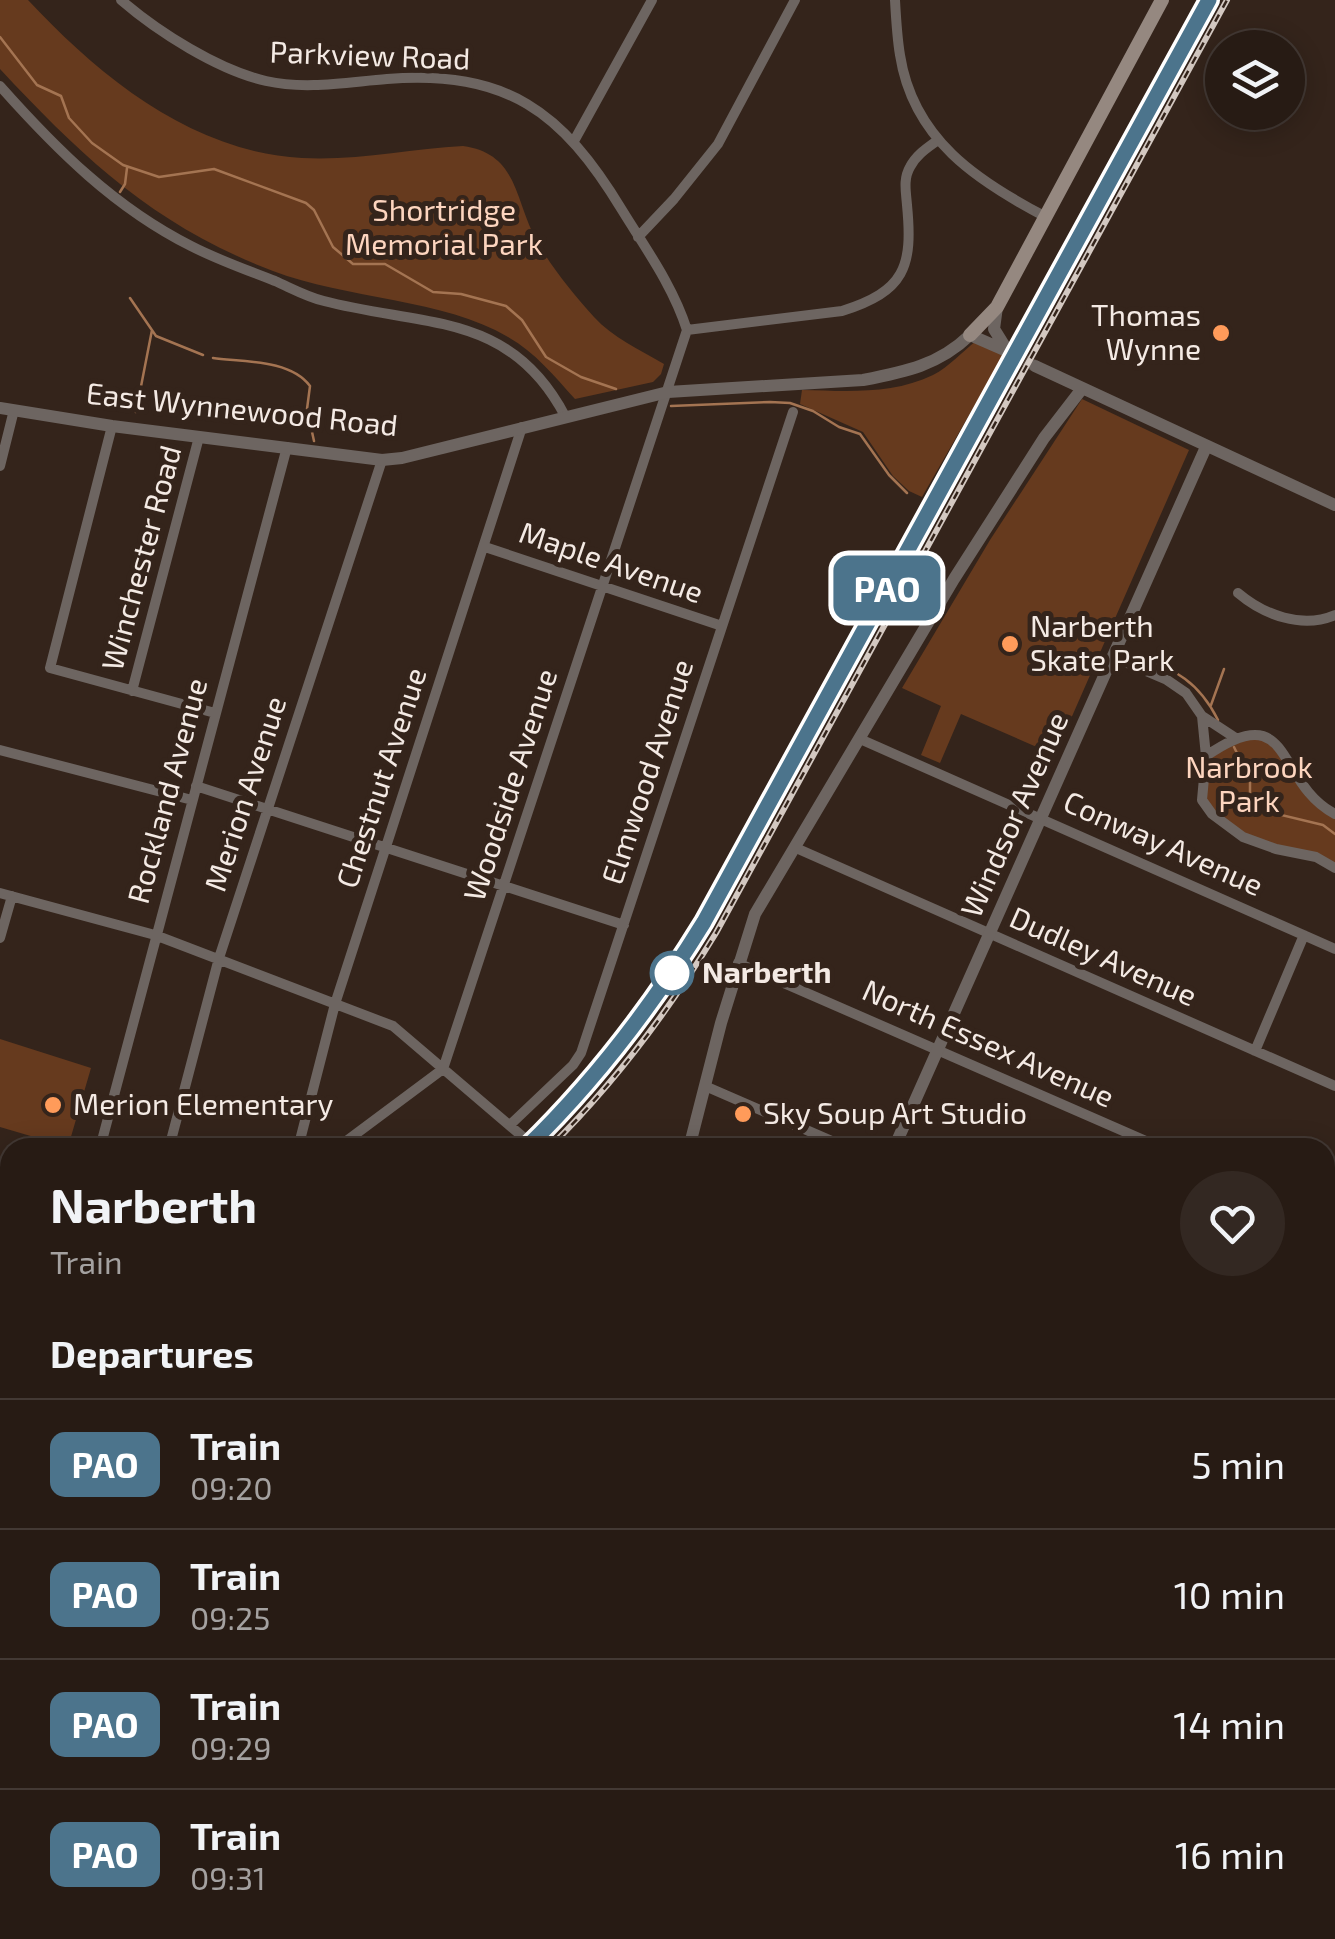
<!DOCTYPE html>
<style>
:root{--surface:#271b14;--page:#332822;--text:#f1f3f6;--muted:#a4a1a0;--line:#433934}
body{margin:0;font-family:"Exo 2",sans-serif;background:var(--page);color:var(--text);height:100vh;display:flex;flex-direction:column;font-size:38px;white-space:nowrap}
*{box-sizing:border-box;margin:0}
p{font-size:32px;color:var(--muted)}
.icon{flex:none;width:55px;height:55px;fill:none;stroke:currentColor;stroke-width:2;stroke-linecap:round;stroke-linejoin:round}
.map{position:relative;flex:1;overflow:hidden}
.side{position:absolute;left:0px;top:1138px;width:1335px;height:802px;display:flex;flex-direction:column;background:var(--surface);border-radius:30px 30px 0 0;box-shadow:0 5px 25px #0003,0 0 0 2px var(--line)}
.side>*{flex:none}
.badge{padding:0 20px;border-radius:15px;font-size:35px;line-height:65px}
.fabs{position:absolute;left:1205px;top:30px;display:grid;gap:20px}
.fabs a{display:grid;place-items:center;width:100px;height:100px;border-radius:50%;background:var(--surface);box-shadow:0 5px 25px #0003,0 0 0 2px var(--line);font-size:50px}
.map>.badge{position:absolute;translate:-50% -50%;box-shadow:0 0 0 5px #fff}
h2{padding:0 50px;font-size:38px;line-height:90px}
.round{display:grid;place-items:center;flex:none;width:105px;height:105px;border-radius:52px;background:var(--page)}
.head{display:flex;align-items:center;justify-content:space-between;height:170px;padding:0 50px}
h1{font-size:48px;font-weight:700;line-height:75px}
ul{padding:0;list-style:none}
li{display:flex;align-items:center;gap:30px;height:130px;padding:0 50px;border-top:2px solid var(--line)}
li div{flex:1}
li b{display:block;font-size:38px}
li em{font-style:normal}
li .badge{min-width:110px;font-weight:700;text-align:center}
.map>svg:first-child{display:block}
</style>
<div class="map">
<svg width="1335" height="1939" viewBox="0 0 1335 1939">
<rect width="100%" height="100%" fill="#34241b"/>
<path fill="#663a1e" d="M0,0H28C100,77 192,152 302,158C355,161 410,149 463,146C520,154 514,202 538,243C552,268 574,295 594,317C612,337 640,350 664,364L661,374L653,382L575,399C554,376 536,353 508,337C445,299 346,299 273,271C155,226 84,159 0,69Z
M976,341L1004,354L922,497L909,491L893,476L863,432L800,404L802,390C846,391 892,395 933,375C949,367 963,351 976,341Z
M1082,399L1189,450L1055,755L961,714L940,763L921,755L941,706L902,688L990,540Z
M1260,734L1335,814V866L1243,837L1202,800L1206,756Z
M0,1039L91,1068L68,1147L0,1127Z"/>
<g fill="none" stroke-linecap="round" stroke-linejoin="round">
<path stroke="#a47452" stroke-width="2.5" d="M0,37L37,85L61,96L69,118L92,143L123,165L159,177L214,169L306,203L314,210L333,247L353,264H385L433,292L461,294L506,306L522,320L546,357L581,377L616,389
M120,192L125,184L127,168
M130,298L156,336L203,355
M213,358C242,362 290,359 310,386L307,409L314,441
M671,406L770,402L790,403L813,411L839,427L860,434L889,475L907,493
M136,412L152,330
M1128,651C1170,669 1196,676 1218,720
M1211,705L1224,669
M1234,747L1250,780V793L1256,803L1269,812L1323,825L1335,834"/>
<path stroke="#514239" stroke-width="12" stroke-dasharray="12 6" stroke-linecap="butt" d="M1009,352L1035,366"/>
<path stroke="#6d6561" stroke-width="10" d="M121,0C158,32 218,70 266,81C306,90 348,82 387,79C507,70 562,111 622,210C646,249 673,286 687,330L443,1069L337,1148
M895,0C896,18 897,37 900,55C913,139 977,181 1046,217
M0,86C56,149 115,208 191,246C218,260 247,270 275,281C291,288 307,297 324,301C423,327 510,311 565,416
M574,141L652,0
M638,237L674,199L718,144L795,0
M687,330L842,311C905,291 913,267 907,205C906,192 903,179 910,167C916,155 927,148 938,140
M112,426L50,668L215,713
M0,466L14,410
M485,547L722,626
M1238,593C1264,615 1302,629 1335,615
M1113,657L1167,680L1186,693L1202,716L1234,737
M132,691L199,437
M1202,716L1206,756L1202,800L1212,814L1243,837L1276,849L1316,857L1335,868
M860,739L1335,949
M0,750L192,800
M1206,756C1294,695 1274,782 1335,814
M196,786L624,925
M796,848L1335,1086
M0,893L155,935L393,1026L536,1148
M0,938L12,896
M738,963L1162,1148
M1255,1051L1304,935
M705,1086L848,1148
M511,1124L573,1065L581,1053L793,412
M100,1148L287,447
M169,1148L219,958L382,460
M298,1148L335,1004L522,427
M1325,1220L1335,1225
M0,1253L3,1229L10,1215
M1325,1289L1335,1243
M0,1539L10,1541
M1325,1681L1335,1660
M0,1832L10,1805
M341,1930L361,1939
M497,1930L517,1934L522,1930
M1215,1930L1219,1939
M1309,1930L1313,1939
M274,1939L278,1930
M762,1939L766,1930"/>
<path stroke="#6d6561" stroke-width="12" d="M997,307L994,329L1007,350
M1035,366L1335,505
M0,408L112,426L382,460L402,458L668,392L863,380C905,372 939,365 970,335L1009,352
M689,1148L721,1023L755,914L954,579L1044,438L1081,390
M894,1148L1206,447
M1325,1517L1335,1523
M438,1939L442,1930"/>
<path stroke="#958880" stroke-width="14" d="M970,335L997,307L1162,0"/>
<path stroke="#b3a299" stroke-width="15" d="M1325,1768L1335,1764
M934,1939L955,1930"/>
<g stroke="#d3c8c1" stroke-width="6">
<path id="rail" d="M526,1148C597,1080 653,1005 704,922L1209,0
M549,1148C615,1083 668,1012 716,933L1227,0
M0,1425L10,1422"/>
</g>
<use href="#rail" stroke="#34241b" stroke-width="2.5" stroke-dasharray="8" stroke-linecap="butt"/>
</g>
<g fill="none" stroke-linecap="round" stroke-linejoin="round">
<g stroke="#fff" stroke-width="22">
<path id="line" d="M526,1148C596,1080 653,1005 704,922L1209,0"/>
</g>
<use href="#line" stroke="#4c748c" stroke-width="15"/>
</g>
<g fill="#ff9b5a" stroke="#34241b" stroke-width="4">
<circle cx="1221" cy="333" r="10"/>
<circle cx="1010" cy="644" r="10"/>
<circle cx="53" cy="1105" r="10"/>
<circle cx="743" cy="1114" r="10"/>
</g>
<circle fill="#fff" stroke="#4c748c" stroke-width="5" cx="672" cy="973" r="20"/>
<g text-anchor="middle" stroke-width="10" stroke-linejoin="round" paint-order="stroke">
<g font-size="30" fill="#f4eae4" stroke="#34241b">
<text transform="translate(370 56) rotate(2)" y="10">Parkview Road</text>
<text transform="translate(242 410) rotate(6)" y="10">East Wynnewood Road</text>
<text transform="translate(142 558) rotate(-75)" y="10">Winchester Road</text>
<text transform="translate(611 563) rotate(19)" y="10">Maple Avenue</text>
<text transform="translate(648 772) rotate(-72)" y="10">Elmwood Avenue</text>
<text transform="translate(382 778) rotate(-72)" y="10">Chestnut Avenue</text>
<text transform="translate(511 785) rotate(-72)" y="10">Woodside Avenue</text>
<text transform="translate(168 791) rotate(-75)" y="10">Rockland Avenue</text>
<text transform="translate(246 794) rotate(-72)" y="10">Merion Avenue</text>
<text transform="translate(1015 815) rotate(-66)" y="10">Windsor Avenue</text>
<text transform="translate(1163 844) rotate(24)" y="10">Conway Avenue</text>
<text transform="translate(1103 957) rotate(24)" y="10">Dudley Avenue</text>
<text transform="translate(988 1044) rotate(24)" y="10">North Essex Avenue</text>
</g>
<g font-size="30" fill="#fdd5bf" stroke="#34241b">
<text x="444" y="221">Shortridge<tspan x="444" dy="34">Memorial Park</tspan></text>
<text x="1249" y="778">Narbrook<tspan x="1249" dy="34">Park</tspan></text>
</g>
<g font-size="30" fill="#f4eae4" stroke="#34241b" text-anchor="start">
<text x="1201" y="326" text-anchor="end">Thomas<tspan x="1201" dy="34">Wynne</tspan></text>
<text x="1030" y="637">Narberth<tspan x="1030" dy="34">Skate Park</tspan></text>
<text x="73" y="1115">Merion Elementary</text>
<text x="763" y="1124">Sky Soup Art Studio</text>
</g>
<g font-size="30" font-weight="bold" fill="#f4eae4" stroke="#34241b" text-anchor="start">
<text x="702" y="983">Narberth</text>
</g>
</g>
</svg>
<div class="fabs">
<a><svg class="icon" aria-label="layers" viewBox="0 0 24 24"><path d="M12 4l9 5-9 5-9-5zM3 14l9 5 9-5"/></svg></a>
</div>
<b class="badge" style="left:887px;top:588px;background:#4c748c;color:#fff">PAO</b>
<section class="side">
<div class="head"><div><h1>Narberth</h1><p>Train</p></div><a class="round"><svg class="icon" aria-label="heart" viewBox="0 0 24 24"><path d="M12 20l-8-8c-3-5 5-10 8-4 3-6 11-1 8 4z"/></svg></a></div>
<h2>Departures</h2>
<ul>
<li><span class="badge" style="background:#4c748c;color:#fff">PAO</span><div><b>Train</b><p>09:20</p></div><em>5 min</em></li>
<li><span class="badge" style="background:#4c748c;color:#fff">PAO</span><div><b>Train</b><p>09:25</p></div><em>10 min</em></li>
<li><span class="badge" style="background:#4c748c;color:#fff">PAO</span><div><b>Train</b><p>09:29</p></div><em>14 min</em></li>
<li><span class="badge" style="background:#4c748c;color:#fff">PAO</span><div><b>Train</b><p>09:31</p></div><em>16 min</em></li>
</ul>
</section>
</div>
